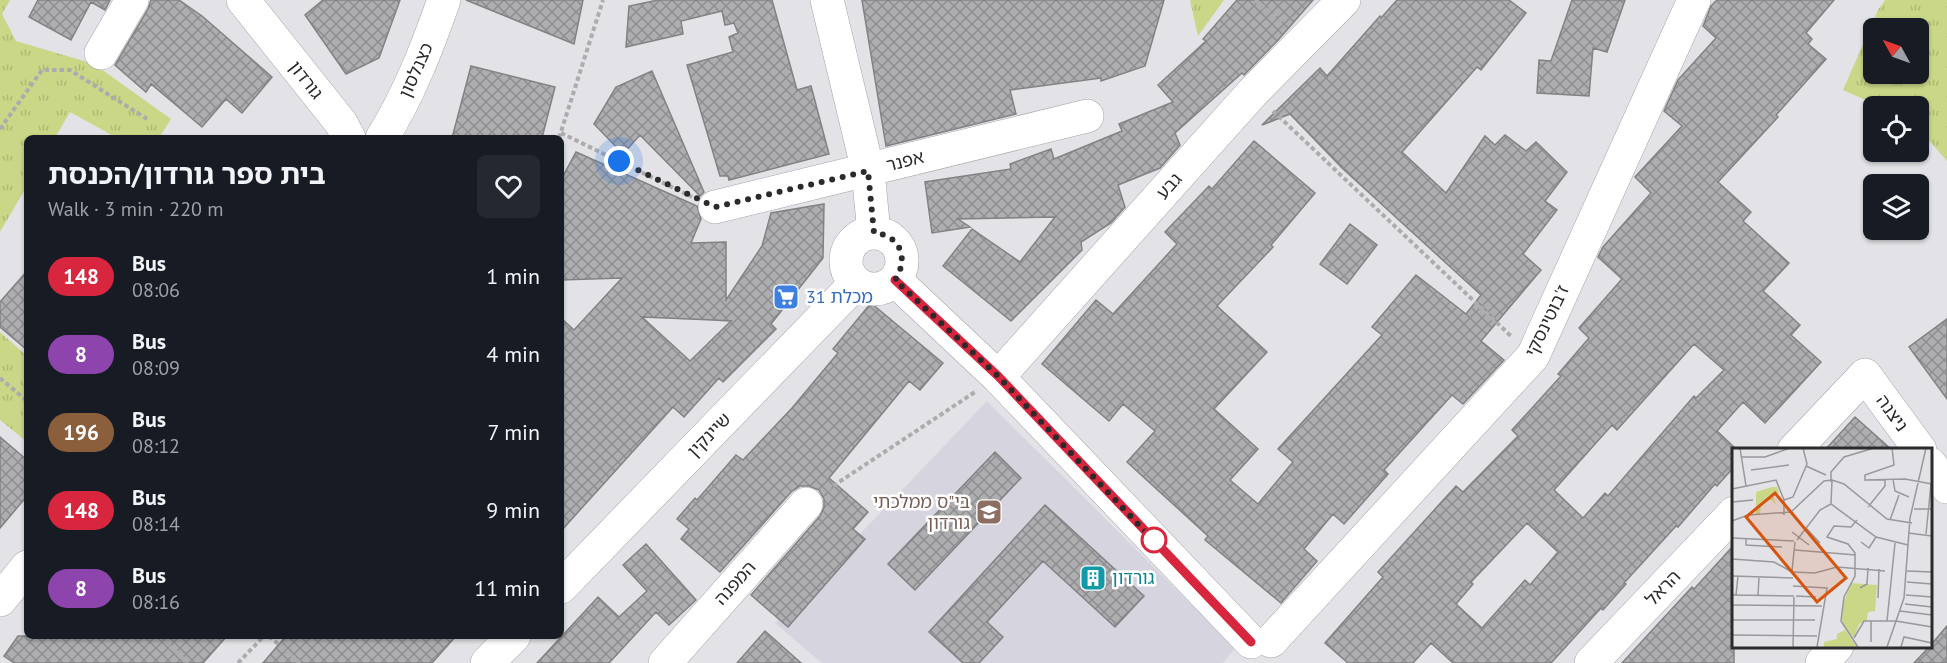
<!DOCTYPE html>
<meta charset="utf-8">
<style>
:root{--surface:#171b24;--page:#242831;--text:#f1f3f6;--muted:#9ea1a6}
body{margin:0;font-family:"PT Sans","Noto Sans Hebrew",sans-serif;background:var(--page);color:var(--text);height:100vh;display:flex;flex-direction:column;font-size:22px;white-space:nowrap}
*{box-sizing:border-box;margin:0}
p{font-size:20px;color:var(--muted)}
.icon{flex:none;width:33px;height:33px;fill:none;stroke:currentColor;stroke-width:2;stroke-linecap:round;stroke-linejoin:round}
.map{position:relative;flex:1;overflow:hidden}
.panel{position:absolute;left:24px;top:135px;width:540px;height:504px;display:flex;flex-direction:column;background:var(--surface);border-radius:9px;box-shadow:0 2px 4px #0004}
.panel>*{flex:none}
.badge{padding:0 12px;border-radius:20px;font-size:21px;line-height:39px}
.needle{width:39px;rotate:310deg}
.buttons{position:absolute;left:1863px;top:18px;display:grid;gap:12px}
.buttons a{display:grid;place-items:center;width:66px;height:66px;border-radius:9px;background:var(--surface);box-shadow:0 2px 4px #0004;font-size:30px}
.you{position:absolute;width:30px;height:30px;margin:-15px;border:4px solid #fff;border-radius:50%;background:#1a73e8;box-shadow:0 0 0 9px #1a73e833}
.map>.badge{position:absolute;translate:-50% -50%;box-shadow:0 0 0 3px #fff}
.round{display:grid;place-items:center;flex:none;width:63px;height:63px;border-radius:9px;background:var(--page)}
.summary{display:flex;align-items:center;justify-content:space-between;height:102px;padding:0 24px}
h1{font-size:28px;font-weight:700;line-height:45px}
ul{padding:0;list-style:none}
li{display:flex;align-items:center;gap:18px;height:78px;padding:0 24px}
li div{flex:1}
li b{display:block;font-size:22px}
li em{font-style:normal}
li .badge{min-width:66px;font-weight:700;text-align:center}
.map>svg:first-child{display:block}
</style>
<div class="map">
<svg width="1947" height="663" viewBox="0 0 1947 663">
<defs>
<pattern id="park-tufts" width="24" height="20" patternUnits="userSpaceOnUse" patternTransform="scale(1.5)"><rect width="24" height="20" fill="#cad787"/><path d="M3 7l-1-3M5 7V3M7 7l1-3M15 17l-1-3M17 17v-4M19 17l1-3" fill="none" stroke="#aeb975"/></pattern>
<pattern id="building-cross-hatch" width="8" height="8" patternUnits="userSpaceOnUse" patternTransform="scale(1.5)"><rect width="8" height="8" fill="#aeaeb1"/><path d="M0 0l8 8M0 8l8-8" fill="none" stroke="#8e8e90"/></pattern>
</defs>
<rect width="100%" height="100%" fill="#e3e2e6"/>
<path fill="#d6d5df" d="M987,401L1235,648L1223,663H822L775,623Z"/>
<path fill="url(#park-tufts)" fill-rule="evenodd" d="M0,0H10L2,14L16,41L94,64L171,119L159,138H117L70,112L55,138H27V186L0,232Z
M1190,0H1224L1198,36Z
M1885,0H1947V161L1919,129L1918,106H1879L1843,90L1878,10ZM1874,28H1918V74H1874Z
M0,332L27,356V442L0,420Z"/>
<path fill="url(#building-cross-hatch)" stroke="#828184" stroke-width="1.5" fill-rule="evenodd" d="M38,0H110L105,10L91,2L71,40L29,17Z
M151,0H179L202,16L272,77L242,113L226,99L202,127L151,84L146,92L115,65L148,9Z
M323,0H400L379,58L346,74L305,15Z
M466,0H583L574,44Z
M658,0H772L797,90L811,86L829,154L729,180L728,176H720L687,65L733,52L729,37L738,33L734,23L725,25L722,11L681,21L683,34L626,47L629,6Z
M862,0H1164L1145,66L1101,81V78L1010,90L1016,114L886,146Z
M1237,0H1313L1279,39L1244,75L1242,73L1175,133L1180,145L1160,168L1118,185L1125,207L1111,223L1081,242L1082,250L1011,321L943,266L972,229L1020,262L1055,217L958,219L970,227L932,233L925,182L1011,169L1010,164L1051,149L1054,159L1122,131L1119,124L1173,102L1158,85L1206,41L1203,39Z
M1397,0H1509L1526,13L1481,70L1477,67L1402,152L1446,193L1485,136L1495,145L1505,135L1526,151L1536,142L1567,172L1545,201L1557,210L1523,254L1541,270L1481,341L1504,360L1463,404L1452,395L1384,470L1388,474L1344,524L1333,514L1304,549L1317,561L1281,603L1205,540L1208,536L1127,462L1155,431L1123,404L1109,421L1042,364L1096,300L1113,314L1177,244L1165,232L1209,186L1212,189L1254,141L1315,193L1271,245L1273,247L1217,306L1267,352L1214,409L1258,449L1230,480L1258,504L1293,462L1278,449L1382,335L1372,327L1416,275L1466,314L1481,295L1342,168L1290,114L1262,125L1320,68L1327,76L1380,16L1381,18Z
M1572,0H1625L1607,52L1593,48L1589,96L1537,93L1539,60L1551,61Z
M1717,0H1834L1806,33L1812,39L1808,44L1826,59L1776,115L1778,117L1718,182L1751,212L1743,221L1789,263L1763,291L1800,325L1791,335L1821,362L1765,423L1743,402L1717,431L1734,447V467L1717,486L1715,484L1678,527L1676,526L1624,583L1626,584L1603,610L1601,608L1551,663H1453L1431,643L1413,663H1348L1325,643L1383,577L1378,572L1456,486L1463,492L1518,436L1512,430L1561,376L1558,374L1589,338L1579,328L1622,279L1598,257L1603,247L1651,193L1635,177L1682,126L1664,111L1678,80L1716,38L1703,26L1711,6ZM1694,344L1724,370L1696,398L1694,396L1608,496L1605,493L1583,518L1554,490L1612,425L1617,430ZM1527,523L1558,552L1530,585L1525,580L1482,628L1456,604L1473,584L1471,582Z
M471,66L555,87L542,138H452Z
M652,71L704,192L700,196L640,135L623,154L594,124L616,87Z
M576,152L697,206L701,219L691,243L726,242V300L762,246L771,213L824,204L823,258L771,324L776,329L723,382L719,378L684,417L673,407L561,531V318L574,330L622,278L561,280V180ZM642,317L713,320L731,321L690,361Z
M1350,224L1377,245L1347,284L1320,264Z
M27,271V350L0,327V302Z
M871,303L943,363L920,390L909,381L829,478L868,512L853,529L865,539L788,627L751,595L820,516L824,507V499L819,490L809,486H800L792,491L720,572L681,539L689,529L677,519L695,498L697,500L736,455L743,460L792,408L838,353L833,349Z
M1947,319V399L1909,347Z
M1855,417L1892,450H1825Z
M0,437L27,460V496L0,528Z
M995,452L1021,478L915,590L888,564Z
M1045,505L1144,596L1115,627L1043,561L987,622L1003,637L979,663H963L929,632Z
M646,544L696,600L669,625L656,612L609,663H537L598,597L619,617L647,591L623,565Z
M1734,545V663H1622L1692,587L1694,589Z
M1947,626V663H1914L1930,646Z
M765,631L801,663H737Z
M18,636H227L203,663H14L4,656Z
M286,636H456L432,663H263Z"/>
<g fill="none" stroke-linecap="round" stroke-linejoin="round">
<g stroke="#a6a5a9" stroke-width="34">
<path id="minor" d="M243,0L341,123L349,138
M827,0L868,171L874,233
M101,53L132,0
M382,138C409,95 427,48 444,0
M715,207L1087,116
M846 261a28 28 0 1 1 56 0a28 28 0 1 1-56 0Z
M895,280L998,377L1251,642
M998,377L1253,92L1344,0
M1794,450L1865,375L1920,450
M1930,464L1947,487
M561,587L856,283
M0,600L27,567
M1271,641L1533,356L1694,0
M487,663L514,636
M665,663L806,504
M1591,663L1734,513
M1822,663L1837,646"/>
</g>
<path stroke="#acabae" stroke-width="4" stroke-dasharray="4.5 3" stroke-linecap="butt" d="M1255,0L1283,22
M1273,111L1512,337
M0,129L42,70H70L147,119
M561,133L692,197
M559,138L603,0
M0,378L27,401
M827,490L975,392
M159,636L188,663
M269,636L300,663
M238,663L264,636"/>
<use href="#minor" stroke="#fff" stroke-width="33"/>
</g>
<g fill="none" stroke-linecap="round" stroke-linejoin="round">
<g stroke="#fff" stroke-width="14">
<path id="line" d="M895,280L998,376L1251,642"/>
</g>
<use href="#line" stroke="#d7263d" stroke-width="9"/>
<path stroke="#2b2a2c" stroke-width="6" stroke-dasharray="0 10.8" d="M619,161L715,207L868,171L874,233C901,235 909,259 895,280L998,376L1156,543L1154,540"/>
</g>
<defs>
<g id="supermarket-square" transform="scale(1.35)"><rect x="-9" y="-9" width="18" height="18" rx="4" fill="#3f7fe0" stroke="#fff"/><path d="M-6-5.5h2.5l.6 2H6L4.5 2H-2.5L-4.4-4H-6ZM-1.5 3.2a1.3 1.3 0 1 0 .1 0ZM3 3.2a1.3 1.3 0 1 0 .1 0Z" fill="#fff"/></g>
<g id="school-square" transform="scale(1.35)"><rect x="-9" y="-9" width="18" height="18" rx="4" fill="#8d6e63" stroke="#fff"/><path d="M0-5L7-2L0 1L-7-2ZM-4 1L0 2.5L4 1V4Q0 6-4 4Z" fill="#fff"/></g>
<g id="building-square" transform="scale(1.35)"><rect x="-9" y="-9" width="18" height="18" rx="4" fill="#0f9aa8" stroke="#fff"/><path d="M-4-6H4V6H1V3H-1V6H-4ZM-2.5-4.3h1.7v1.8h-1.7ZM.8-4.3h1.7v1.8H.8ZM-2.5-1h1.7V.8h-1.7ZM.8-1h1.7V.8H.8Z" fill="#fff"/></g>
</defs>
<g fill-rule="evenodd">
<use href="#supermarket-square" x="786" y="297"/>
<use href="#school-square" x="989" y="512"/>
<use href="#building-square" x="1093" y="578"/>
</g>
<circle fill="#fff" stroke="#d7263d" stroke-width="3" cx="1154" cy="540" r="12"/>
<g text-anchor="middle" stroke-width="5" stroke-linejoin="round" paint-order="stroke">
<g font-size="18" fill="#2b2a2c" stroke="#fff">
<text transform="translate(416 70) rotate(-66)" y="6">כצנלסון</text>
<text transform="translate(306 80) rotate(52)" y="6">גורדון</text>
<text transform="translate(905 161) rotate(-14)" y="6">אפנר</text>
<text transform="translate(1169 186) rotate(-48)" y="6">גבע</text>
<text transform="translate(1547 321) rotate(-64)" y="6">ז'בוטינסקי</text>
<text transform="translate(1892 413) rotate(54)" y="6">ניצנה</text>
<text transform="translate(709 435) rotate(-46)" y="6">שיינקין</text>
<text transform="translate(735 583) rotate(-48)" y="6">המפנה</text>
<text transform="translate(1663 588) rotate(-46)" y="6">הראל</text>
</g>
<g font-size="18" fill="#366cbe" stroke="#fff" text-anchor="start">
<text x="806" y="303">מכלת 31</text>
</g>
<g font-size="18" fill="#785e54" stroke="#fff" text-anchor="end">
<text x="970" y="508">בי"ס ממלכתי<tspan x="970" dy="21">גורדון</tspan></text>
</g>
<g font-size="18" fill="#0d838f" stroke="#fff" text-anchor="start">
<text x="1112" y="584">גורדון</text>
</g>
</g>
<g transform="translate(1732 448)">
<rect width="200" height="200" fill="#e3e2e6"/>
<path d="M119,135L145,137L143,163L136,164L135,172L127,176L122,190L111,178L109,162Z" fill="#cad787"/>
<path d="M40,39H45L47,45L41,47L44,57L40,52L29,54L28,67H24V44ZM113,182L125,199H92V194L105,191V186Z" fill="#cad787"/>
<path fill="none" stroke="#99989c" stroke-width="1.5" d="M8,0L14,38M160,0L162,17L133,27V32L173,31L200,36M10,9H33L58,0M74,18L94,27M19,22L57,17M161,31L163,43L177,49M99,34V24L112,9L142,0M0,41L44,32L52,52V67M52,52L61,49L75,16L71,0M0,54L21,52M99,56L100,32M136,59L153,38V31M182,61H200M125,72L119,79L102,78L95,89L116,96L123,105V128L112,149L109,173L126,199M158,72L167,47M0,73L16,67L59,64L92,33L100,32L112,36L155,71L180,75M74,80L88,95M60,84L77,97M176,85L200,88M194,86L199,36M0,90L62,93M14,90V97L50,99M65,92L88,62L99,56L144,89L176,97M129,94L137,100L144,89M63,102L124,107M0,111L42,114L60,124M60,123L63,94M175,123L200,124M61,124L83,125L105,119L153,123M0,128L61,130M175,134L200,136M61,138L95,140L85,199M128,140L135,136L136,120M0,147L62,148M4,147L6,128M26,147L27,129M174,147L200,149M64,148L84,149M146,150L147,121M173,156L200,159M0,157L90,158M168,163L200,167M0,172H83M155,173L163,95M0,187L85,188M122,190L132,173H164L200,179M139,194V173M61,199L62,149M155,199L172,150L178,70L194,0M169,199L172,189L200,195"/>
<path fill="#d5540f" fill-opacity="0.15" stroke="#d5540f" stroke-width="3" d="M43,45L114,130L85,154L14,69Z"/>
<rect width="200" height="200" fill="none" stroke="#2b2a2c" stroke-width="3"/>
</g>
</svg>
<div class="buttons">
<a><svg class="needle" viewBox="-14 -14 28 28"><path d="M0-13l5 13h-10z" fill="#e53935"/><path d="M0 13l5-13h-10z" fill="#9ea1a6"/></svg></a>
<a><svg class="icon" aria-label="locate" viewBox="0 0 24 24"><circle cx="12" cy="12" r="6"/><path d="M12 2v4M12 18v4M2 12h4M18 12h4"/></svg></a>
<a><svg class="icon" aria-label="layers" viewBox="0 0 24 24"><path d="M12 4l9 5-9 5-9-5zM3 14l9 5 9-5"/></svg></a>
</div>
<div class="you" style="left:619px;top:161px"></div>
<section class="panel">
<div class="summary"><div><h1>בית ספר גורדון/הכנסת</h1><p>Walk · 3 min · 220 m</p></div><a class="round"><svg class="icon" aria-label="heart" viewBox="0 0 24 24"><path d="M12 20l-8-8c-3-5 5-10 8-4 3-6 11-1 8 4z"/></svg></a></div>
<ul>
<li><span class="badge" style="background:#d7263d;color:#fff">148</span><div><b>Bus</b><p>08:06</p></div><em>1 min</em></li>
<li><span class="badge" style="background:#8e44ad;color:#fff">8</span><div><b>Bus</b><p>08:09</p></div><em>4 min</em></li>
<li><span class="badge" style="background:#8b5e3c;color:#fff">196</span><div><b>Bus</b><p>08:12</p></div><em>7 min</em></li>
<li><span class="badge" style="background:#d7263d;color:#fff">148</span><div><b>Bus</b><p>08:14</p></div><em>9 min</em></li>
<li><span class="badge" style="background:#8e44ad;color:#fff">8</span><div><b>Bus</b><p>08:16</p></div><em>11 min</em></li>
</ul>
</section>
</div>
